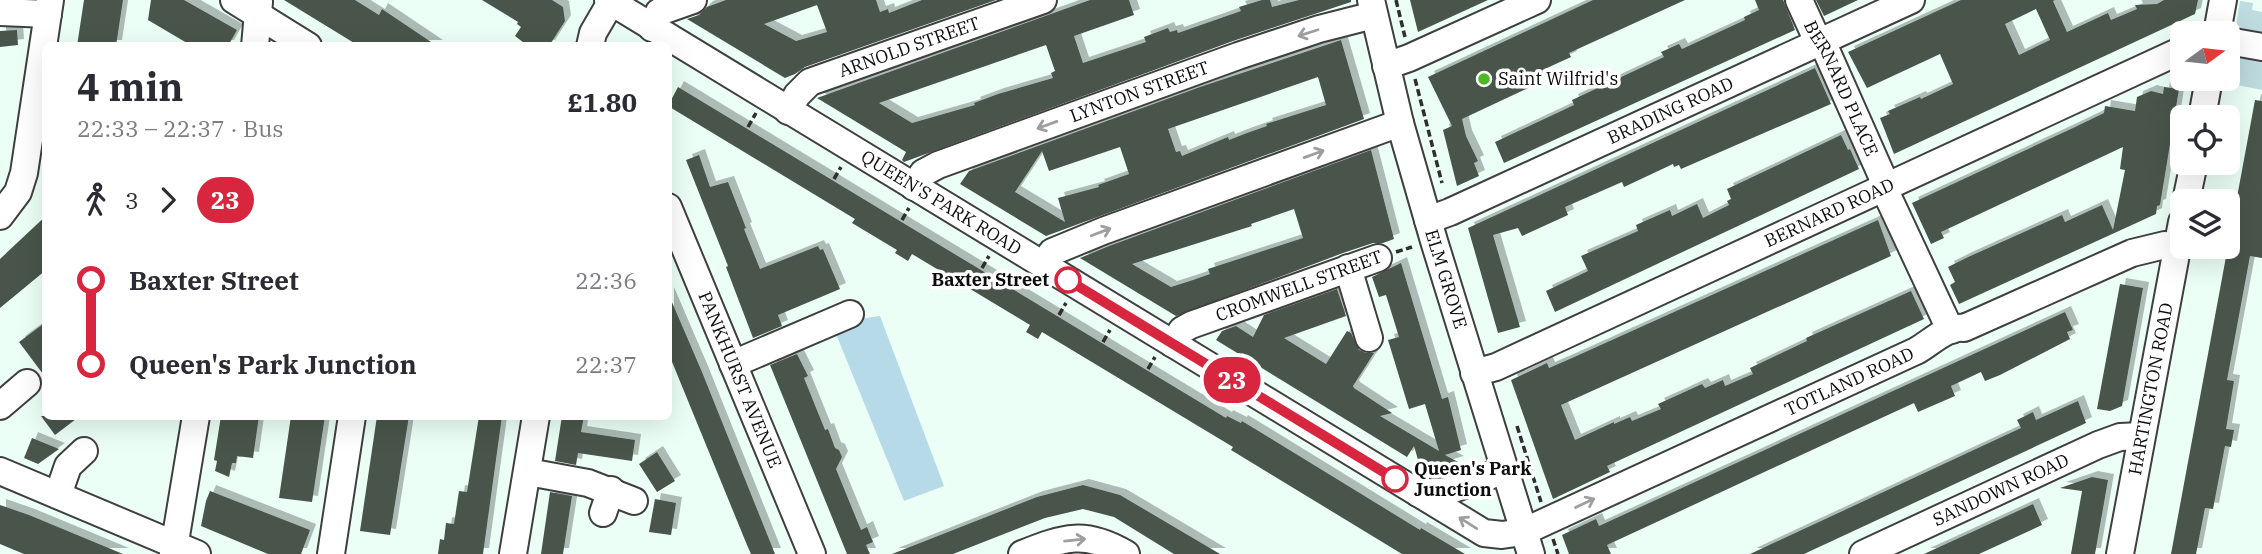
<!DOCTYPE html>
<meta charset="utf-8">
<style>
:root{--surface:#fff;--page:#f2f2f3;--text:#2b2b33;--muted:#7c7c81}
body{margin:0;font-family:"IBM Plex Serif",serif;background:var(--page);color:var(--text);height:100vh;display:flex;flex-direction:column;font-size:26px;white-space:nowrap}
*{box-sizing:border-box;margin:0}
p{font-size:23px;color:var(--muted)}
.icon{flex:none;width:38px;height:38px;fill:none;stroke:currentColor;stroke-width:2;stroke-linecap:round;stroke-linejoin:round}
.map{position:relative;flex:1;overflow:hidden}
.sheet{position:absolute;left:42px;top:42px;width:630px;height:378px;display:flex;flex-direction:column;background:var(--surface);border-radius:10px;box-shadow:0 7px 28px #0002}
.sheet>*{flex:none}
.badge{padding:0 14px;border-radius:23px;font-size:24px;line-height:46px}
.needle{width:46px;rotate:75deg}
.controls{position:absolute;left:2170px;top:21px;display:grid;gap:14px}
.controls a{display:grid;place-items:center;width:70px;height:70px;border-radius:10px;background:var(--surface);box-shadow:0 7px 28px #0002;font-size:35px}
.map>.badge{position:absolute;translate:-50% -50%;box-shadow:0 0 0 4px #fff}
.legs{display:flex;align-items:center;gap:10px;height:77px;padding:0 35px;font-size:23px}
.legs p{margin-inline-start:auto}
.head{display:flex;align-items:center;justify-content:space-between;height:119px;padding:0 35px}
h1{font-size:38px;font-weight:700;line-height:52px}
ul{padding:0 35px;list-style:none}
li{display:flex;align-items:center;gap:24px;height:84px;font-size:26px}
li i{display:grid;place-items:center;width:10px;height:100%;margin:0 9px;background:currentColor}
li i::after{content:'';width:18px;height:18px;margin:-9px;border:5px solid;border-radius:50%;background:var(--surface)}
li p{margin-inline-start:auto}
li:first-child i{background:linear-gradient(#0000 50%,currentColor 0)}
li:last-child i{background:linear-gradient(currentColor 50%,#0000 0)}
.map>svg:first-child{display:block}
</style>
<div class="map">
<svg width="2262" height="554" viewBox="0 0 2262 554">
<defs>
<filter id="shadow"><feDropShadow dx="6" dy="-6" stdDeviation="0" flood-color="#0004"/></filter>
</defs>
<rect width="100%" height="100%" fill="#ebfff7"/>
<path fill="#b6dae8" d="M880,316L944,486L904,501L834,329L858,319Z"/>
<path fill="#bedbdf" d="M2240,1L2253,3L2252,10L2262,12V90L2227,83Z"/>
<path fill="#48544b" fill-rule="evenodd" filter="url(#shadow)" d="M84,0H123L116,46H77Z
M151,0H184L237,30L228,46H192L148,20Z
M284,0H355L379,15L382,9L437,46H359Z
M482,0H552L563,7L565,21L549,46H528L515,36L521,27L517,24L518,22Z
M726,0H876L880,12L888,9L889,13L922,0H996L805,67L795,74L785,78L687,19L699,15L707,7ZM817,5L827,32L796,41L764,24Z
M1090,0H1129L1134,15L1074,36L1083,63L1146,42L1144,37L1168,28L1170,32L1177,30L1178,33L1241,11L1239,7L1262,0H1270L1272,7L1299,0H1351V2L1233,41L904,162L902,160L906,152L817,98ZM1046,45L1055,71L1051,73L1053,78L998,94L974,103L975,105L912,123L879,103Z
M1410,0H1488L1418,32Z
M1593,0H1685L1569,53L1571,57L1536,73L1541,82L1462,119L1466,136L1478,161L1474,163L1479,176L1457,186L1443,130L1452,126L1428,77Z
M1755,0H1783L1795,30L1504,163L1495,142L1574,105L1572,100L1664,57L1661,52L1679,44L1682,49L1745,20L1744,17L1759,10Z
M1816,0H1858L1824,16Z
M1961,0H2055L2053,1L2067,32L2108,13L2111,20L2137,9L2135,5L2157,4L2164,0H2198L2195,14L1894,154L1880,118L1890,114L1888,111L1920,97L1921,99L1953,84L1940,54L1867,88L1848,52ZM2036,9L2050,40L2019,55L2005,24Z
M17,30L18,45L0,47V31Z
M1341,40L1364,119L1046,236L960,184L969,171L1200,87ZM1318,77L1326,105L1266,124L1267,126L1247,133L1229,140L1228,137L1182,156L1180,151L1176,152L1168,129ZM1120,147L1129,174L1098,185L1099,187L1058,198L1065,222L1015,192L1042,151L1049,171Z
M1815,68L1831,104L1681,169L1679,165L1674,167L1673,164L1624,187L1622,182L1565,207L1568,215L1522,236L1518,228L1493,235L1520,327L1498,333L1468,228Z
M678,87L1226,418L1227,416L1241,423L1242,421L1420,530L1421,528L1465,554H1402L1231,450L1233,447L1042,332L1038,339L1026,332L1030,325L912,254L908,261L895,253L897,250L852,223L855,219L668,106Z
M2164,87L2179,89L2160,205L2157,206L2156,214L1959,304L1950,285L1955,282L1948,267L1966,258L2062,215L2065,222L2102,205L2113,230L2125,170L2120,169L2123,147L1941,232L1944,238L1931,244L1912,203L2073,128L2104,113L2105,106L2135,111L2137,97L2151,91L2163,94Z
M2255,100L2262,101V258L2250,256L2227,380L2234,381L2226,429L2234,430L2231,447L2225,446L2213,509L2205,508L2196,554H2171Z
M1841,135L1848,150L1850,149L1859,169L1555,312L1546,291L1588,271L1581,256L1638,231L1636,225L1670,210L1672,216L1697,204L1703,218L1729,205L1727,201L1731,199L1727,189Z
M1371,150L1394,239L1383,243H1373L1343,253L1176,316L1080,258L1109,246ZM1294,209L1303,238L1208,269L1210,274L1193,280L1171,287L1132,264L1252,226L1251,224Z
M699,155L710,187L728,182L746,228L744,229L760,269L818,246L820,250L823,249L840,289L778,315L782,326L753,338L726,267L728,266L686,160Z
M46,216V270L0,308V259Z
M1878,220L1891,256L1561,405L1575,440L1614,422V424L1630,417L1632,421L1661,409L1658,404L1702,384L1705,388L1723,380L1725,386L1753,374L1750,368L1807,341L1806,338L1911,291L1924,319L1607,466L1610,472L1553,499L1511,380L1547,363L1549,368L1572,358Z
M1401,263L1442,399L1448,397L1461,450L1445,455L1458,462L1430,470V468L1421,470L1414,446L1407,457L1216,340L1222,331L1236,326L1253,337L1264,315L1337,289L1346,316L1284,338L1326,364L1347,331L1351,333L1359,350L1366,353H1374L1353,386L1354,388L1392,413L1380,416L1439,451L1425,404L1409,409L1388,340L1399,337L1386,295L1379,297L1372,277Z
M2120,284L2143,288L2122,406L2110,411L2097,409Z
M668,293L702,372L775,554H751L747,545L668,352Z
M2065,312L2073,330L2067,332L2070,339L2000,375L1985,381L1981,372L1951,386L1955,396L1918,412L1914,403L1838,438L1607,545L1611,554H1569L1562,535L1596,519L1599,526Z
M46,322V378L19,342Z
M797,354L808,376L804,378L825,430L828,429L835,448L839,450L842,457L836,469L847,496L861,530L867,527L873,542L866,545L870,554H847L770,365Z
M2078,401L2086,423L1804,554H1750L2021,428L2017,420L2033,412L2036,420Z
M41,416H80L55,435Z
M221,416H259L253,458L237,456L236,463H232L229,477L215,471L217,461L214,460Z
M291,416H325L312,502L279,498Z
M377,416H409L390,535L360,531Z
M479,416H502L483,554H438L440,539L444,540L446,523L454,524L459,491L467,492Z
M562,416H584L581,432L635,440L632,461L578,453L576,465L555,461Z
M32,438L59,449L38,464L24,458Z
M657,452L675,481L657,492L639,464Z
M2092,477L2108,480L2095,554H2071L2082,491L2060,488Z
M1083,485L1120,495L1220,554H1174L1114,517L1083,509L1045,518L953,554H892L1037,497Z
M210,491L310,530L301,554H268L201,526L206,501Z
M550,492L572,496L563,554H541Z
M655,499L676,503L671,535L649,532Z
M2033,504L2042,525L1979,554H1924Z
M0,505L29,515L123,554H24L0,544Z"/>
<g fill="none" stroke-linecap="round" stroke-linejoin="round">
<g stroke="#3f3f3f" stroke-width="30">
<g id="minor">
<path d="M234,0L308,46"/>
<path id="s1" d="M608,0L1484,533L1502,535L1523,532L1916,351C1931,343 1946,326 1964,328L2132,253L2165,245L2177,247"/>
<path id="s2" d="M1371,0L1400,123L1434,241L1531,554"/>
<path id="s3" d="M1799,0L1814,33L1826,50L1881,174L1889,199L1947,323L1952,330"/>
<path d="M0,12L48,14"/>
<path d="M652,28L659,12L693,0"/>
<path d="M2217,33L2223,0"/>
<path d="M2228,41L2262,47"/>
<path d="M255,46L259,2"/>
<path d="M590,46L593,33L611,2"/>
<path d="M1386,66L1409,58L1537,0"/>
<path id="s4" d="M788,111L797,95L810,82L1043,0"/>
<path d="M2202,117L2209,79"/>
<path id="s5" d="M914,187L923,173L938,165L1238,56L1319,29L1374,15"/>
<path d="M2186,201L2194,163"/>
<path id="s6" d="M668,207L812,554"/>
<path d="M0,216L18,192L24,173L50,0"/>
<path id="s7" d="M1428,220L1450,212L1911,0"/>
<path d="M1044,266L1052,252L1103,231L1400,123"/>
<path d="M1348,268L1369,338"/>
<path d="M1173,344L1182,330L1191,325L1378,258"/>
<path d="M733,364L850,314"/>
<path id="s8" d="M1474,373L1496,367L2182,50"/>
<path d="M0,406L27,383"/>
<path d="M0,471L197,554"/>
<path d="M528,472L588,483L634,501"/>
<path d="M1418,493L1448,491L1505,470"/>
<path d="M58,495L68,466L84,451"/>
<path d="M603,513L611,490"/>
<path d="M173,554L196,416"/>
<path d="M331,554L352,416"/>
<path d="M513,554L536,416"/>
<path d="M1022,554C1065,537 1085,530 1126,554"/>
<path id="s9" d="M1863,554L2098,445L2120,437L2141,436"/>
<path id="s10" d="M2120,554L2182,222"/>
</g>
</g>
<path stroke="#2e2e2e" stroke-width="3.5" stroke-dasharray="7 3.5" stroke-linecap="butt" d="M1396,0L1405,37
M1415,79L1442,183
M748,127L756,113
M834,179L841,167
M902,220L909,208
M1396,252L1412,247
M982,268L989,256
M1059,315L1066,303
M1103,342L1110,330
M1148,369L1155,357
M1517,426L1541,502
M1553,539L1558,554"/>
<use href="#minor" stroke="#fff" stroke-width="26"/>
</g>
<defs><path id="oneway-shaft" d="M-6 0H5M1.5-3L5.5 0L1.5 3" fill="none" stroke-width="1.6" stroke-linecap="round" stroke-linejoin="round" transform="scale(1.75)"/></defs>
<g stroke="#9e9e9e">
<use href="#oneway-shaft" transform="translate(1308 33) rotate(162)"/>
<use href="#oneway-shaft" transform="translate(1047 125) rotate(160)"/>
<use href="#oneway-shaft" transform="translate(1314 154) rotate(-20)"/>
<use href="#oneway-shaft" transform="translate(1101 232) rotate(-21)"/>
<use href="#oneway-shaft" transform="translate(1585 503) rotate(-25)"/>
<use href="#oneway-shaft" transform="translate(1468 523) rotate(-148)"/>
<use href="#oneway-shaft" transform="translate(1075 540) rotate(-6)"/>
</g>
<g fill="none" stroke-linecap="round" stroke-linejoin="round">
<g stroke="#fff" stroke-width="16">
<path id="line-1" d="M1068,280L1395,479"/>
</g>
<use href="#line-1" stroke="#d7263d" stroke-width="10"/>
</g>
<circle fill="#4bba26" stroke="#fff" stroke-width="2.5" cx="1484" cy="79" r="7"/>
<g fill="#fff" stroke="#d7263d" stroke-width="3.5">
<circle cx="1068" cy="280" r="12"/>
<circle cx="1395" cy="479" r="12"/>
</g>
<g text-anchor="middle" stroke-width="7" stroke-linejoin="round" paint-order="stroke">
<g font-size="18" fill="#0c0c0c" stroke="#fff">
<text dy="6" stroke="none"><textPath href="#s4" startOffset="142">ARNOLD STREET</textPath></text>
<text dy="6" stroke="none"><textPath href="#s3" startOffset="98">BERNARD PLACE</textPath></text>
<text dy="6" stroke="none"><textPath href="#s5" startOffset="248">LYNTON STREET</textPath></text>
<text dy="6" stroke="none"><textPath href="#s7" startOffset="266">BRADING ROAD</textPath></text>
<text dy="6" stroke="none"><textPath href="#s1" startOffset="390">QUEEN'S PARK ROAD</textPath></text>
<text dy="6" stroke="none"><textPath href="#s8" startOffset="390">BERNARD ROAD</textPath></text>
<text dy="6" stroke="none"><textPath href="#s2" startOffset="289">ELM GROVE</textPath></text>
<text transform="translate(1299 286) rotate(-20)" y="6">CROMWELL STREET</text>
<text dy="6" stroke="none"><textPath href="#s6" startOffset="187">PANKHURST AVENUE</textPath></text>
<text dy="6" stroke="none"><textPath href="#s1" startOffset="1424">TOTLAND ROAD</textPath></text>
<text dy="6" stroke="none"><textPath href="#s10" startOffset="168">HARTINGTON ROAD</textPath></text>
<text dy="6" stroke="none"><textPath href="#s9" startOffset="152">SANDOWN ROAD</textPath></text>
</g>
<g font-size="18" fill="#0c0c0c" stroke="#fff" text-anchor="start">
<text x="1498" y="85">Saint Wilfrid's</text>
</g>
<g font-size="18" font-weight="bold" fill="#0c0c0c" stroke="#fff" text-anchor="end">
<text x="1049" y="286">Baxter Street</text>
<text x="1414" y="475" text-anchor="start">Queen's Park<tspan x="1414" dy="21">Junction</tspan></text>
</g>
</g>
</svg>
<div class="controls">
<a><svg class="needle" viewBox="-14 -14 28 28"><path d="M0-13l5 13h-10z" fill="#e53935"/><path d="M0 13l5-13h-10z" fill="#7c7c81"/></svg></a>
<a><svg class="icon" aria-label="locate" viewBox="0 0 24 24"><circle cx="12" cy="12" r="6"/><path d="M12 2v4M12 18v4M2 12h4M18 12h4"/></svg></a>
<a><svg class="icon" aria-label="layers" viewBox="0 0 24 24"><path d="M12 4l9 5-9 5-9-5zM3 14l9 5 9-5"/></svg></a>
</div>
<b class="badge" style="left:1232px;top:380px;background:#d7263d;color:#fff">23</b>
<section class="sheet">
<div class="head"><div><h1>4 min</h1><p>22:33 – 22:37 · Bus</p></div><b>£1.80</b></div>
<div class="legs"><svg class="icon" aria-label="walk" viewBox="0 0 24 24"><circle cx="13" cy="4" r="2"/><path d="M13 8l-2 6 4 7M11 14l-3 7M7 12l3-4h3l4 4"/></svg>3<svg class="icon" aria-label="forward" viewBox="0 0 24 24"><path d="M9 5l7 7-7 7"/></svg><b class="badge" style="background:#d7263d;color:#fff">23</b></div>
<ul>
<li><i style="color:#d7263d"></i><b>Baxter Street</b><p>22:36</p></li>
<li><i style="color:#d7263d"></i><b>Queen's Park Junction</b><p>22:37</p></li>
</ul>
</section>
</div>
